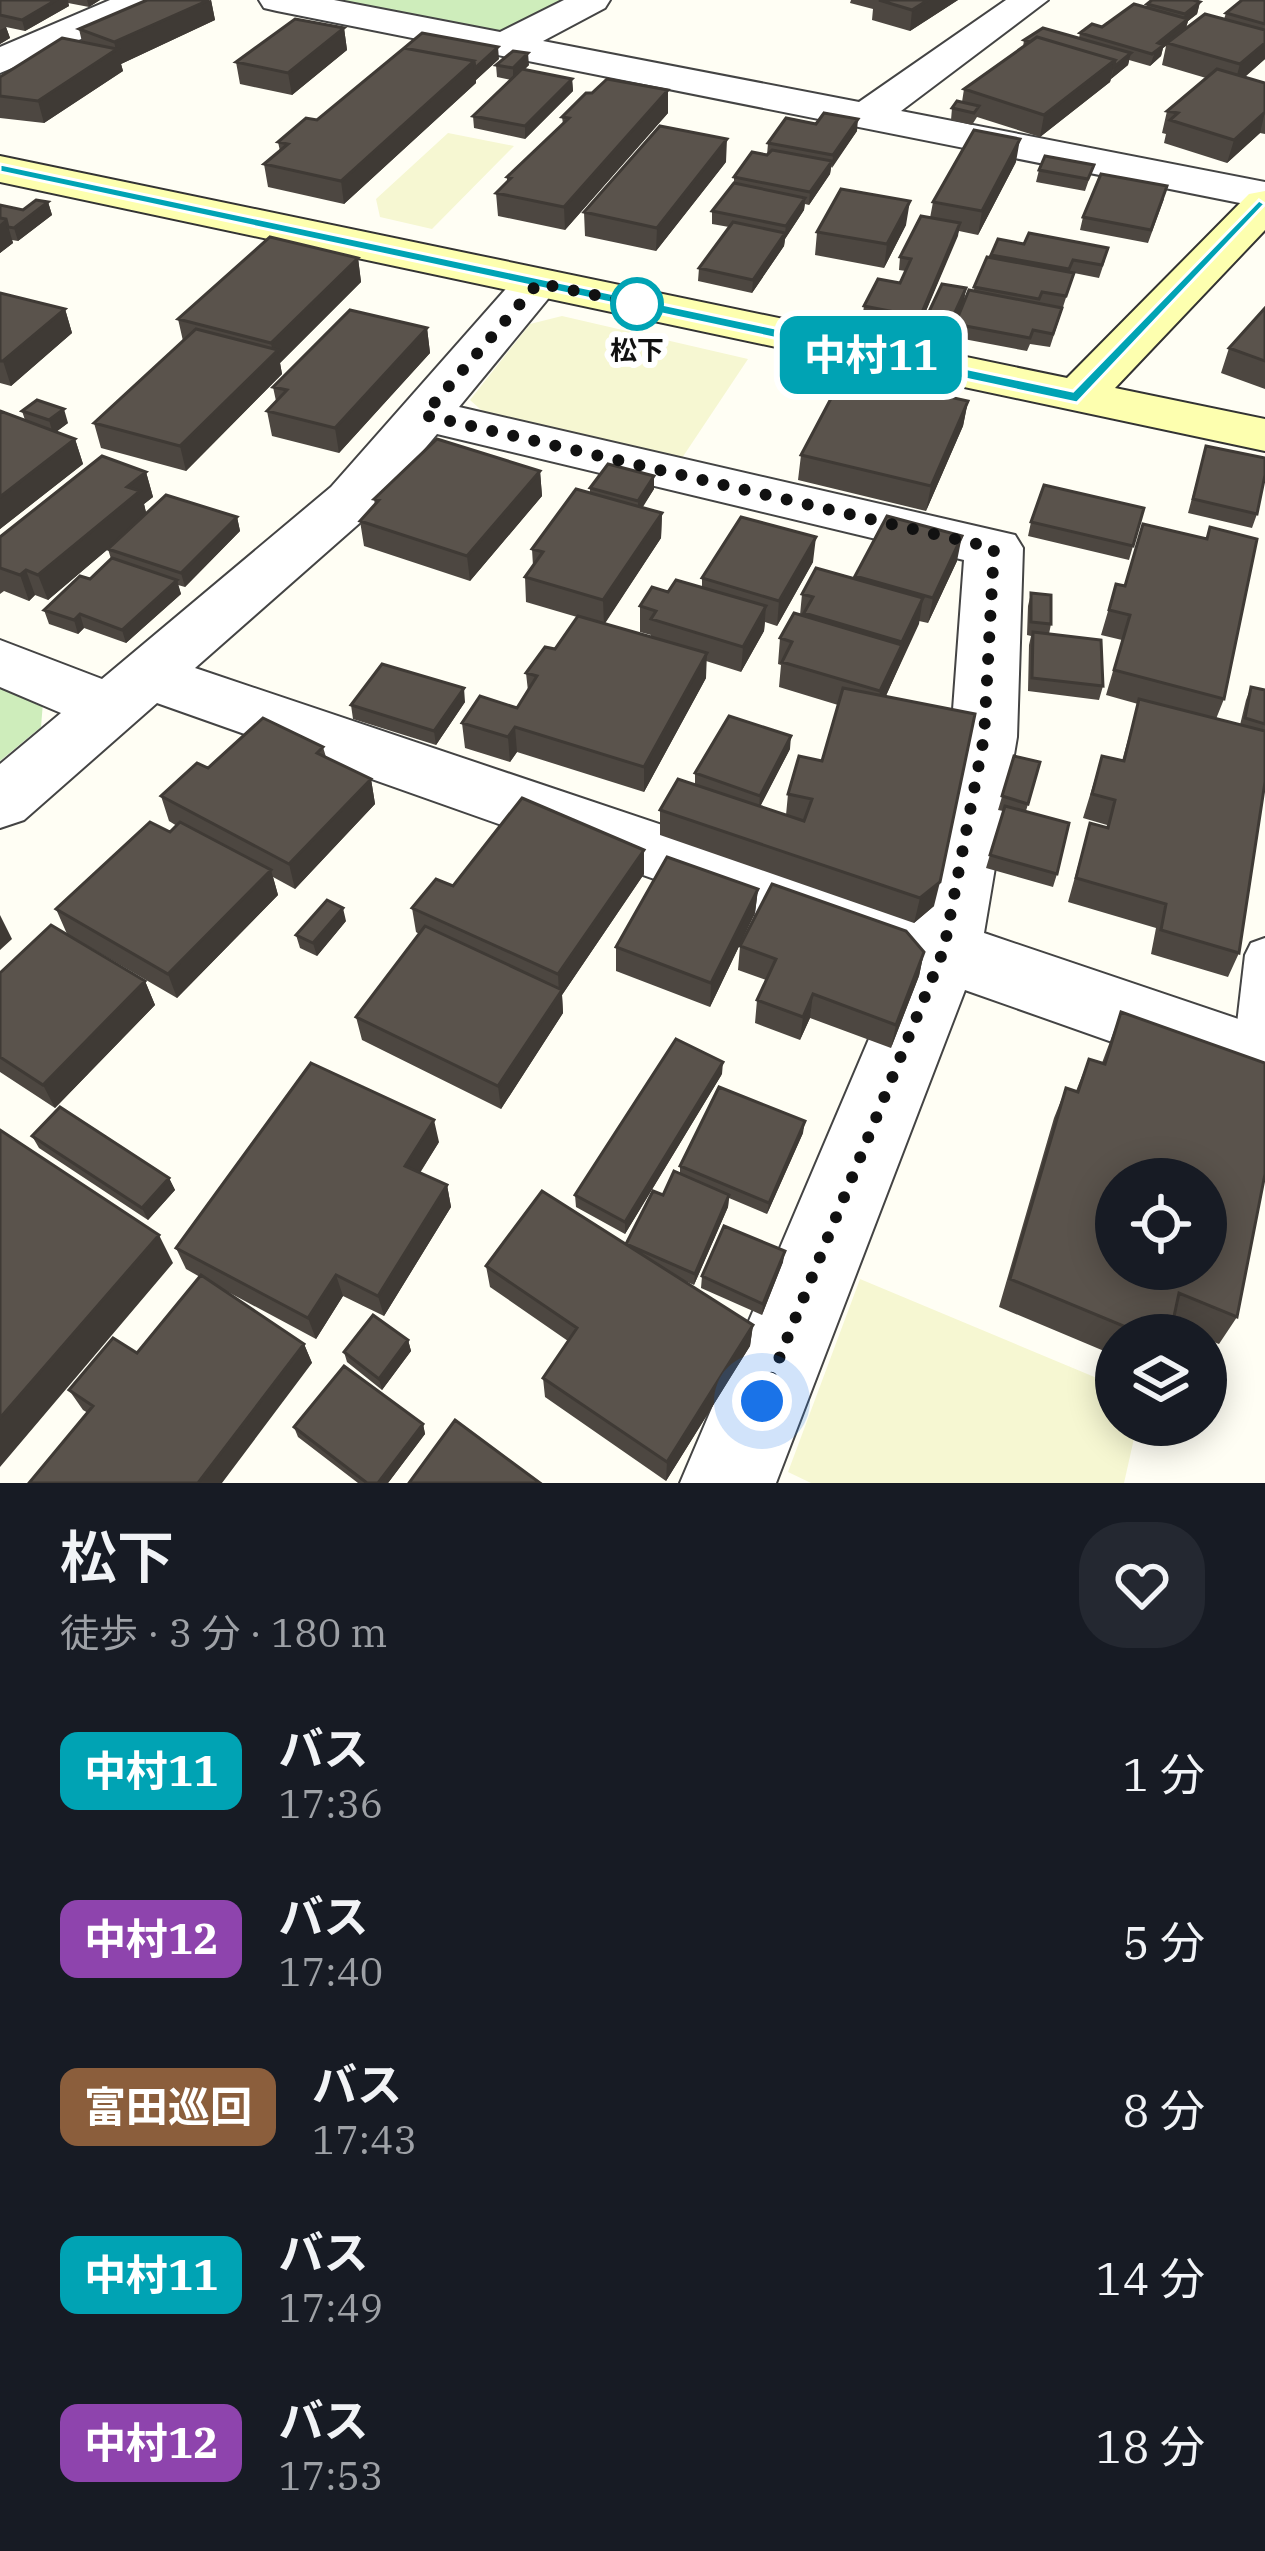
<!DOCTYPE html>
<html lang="ja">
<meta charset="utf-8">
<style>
:root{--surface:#171b24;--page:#242831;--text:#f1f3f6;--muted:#9ea1a6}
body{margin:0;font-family:"IBM Plex Serif","Noto Sans JP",serif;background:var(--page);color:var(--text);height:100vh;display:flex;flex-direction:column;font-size:45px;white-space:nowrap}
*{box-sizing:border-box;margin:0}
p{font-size:39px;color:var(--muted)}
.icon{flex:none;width:66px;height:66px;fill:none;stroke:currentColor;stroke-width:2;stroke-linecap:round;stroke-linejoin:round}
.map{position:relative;height:1483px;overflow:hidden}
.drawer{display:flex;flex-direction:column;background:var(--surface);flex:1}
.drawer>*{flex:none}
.badge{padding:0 24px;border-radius:18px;font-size:42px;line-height:78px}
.tools{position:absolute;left:1095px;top:1158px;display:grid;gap:24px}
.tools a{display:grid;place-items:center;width:132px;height:132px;border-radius:50%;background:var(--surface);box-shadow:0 6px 30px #0003;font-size:60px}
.you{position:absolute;width:60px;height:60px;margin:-30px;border:9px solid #fff;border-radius:50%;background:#1a73e8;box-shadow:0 0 0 18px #1a73e833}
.map>.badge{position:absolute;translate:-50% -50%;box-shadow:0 0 0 6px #fff}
.round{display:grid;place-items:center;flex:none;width:126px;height:126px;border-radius:48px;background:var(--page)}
.head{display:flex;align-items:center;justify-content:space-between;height:204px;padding:0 60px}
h1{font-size:57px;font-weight:600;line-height:90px}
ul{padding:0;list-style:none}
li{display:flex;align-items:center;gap:36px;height:168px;padding:0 60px}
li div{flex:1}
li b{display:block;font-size:45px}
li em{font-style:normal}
li .badge{min-width:132px;font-weight:700;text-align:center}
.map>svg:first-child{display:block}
</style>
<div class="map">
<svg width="1265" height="1483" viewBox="0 0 1265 1483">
<rect width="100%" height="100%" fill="#fffef4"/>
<path fill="#f6f7d2" d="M448,133L514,146L432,229L380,217L376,199Z
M562,316L748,359L680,461L489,417L470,400L530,324Z
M860,1279L1116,1386V1425H1137L1124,1483H811L788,1472Z"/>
<path fill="#ceedbb" d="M318,0H564L511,28L491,32Z
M0,684L43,702L41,727L0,761Z"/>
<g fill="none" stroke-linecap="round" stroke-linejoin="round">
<g stroke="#444" stroke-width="4">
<path id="lane" d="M1265,938V1073L1254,1077L1239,1071L1233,1058L1245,955L1251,943Z"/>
</g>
<g stroke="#444" stroke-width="4">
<path id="street" d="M110,0H160L155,8L0,73V47Z
M259,0H334L500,32L564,0H610L605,8L543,41L859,102L1006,0H1048L901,111L1265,182V208L277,11L264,8Z
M537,269L554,273L561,283L459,407L1015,535L1023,548L1017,737L984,933L1265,1028V1096L965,990L776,1483H680L900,966L157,703L24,820L0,828V764L61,713L0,687V640L102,679L331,487L520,273ZM437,434L964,560L951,737L915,910L195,668L371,513Z"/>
</g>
<g stroke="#333" stroke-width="4">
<path id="secondary" d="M0,156L1067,378L1249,194L1265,191V230L1115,388L1265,419V451L0,182Z"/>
</g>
<use href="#lane" fill="#fff" fill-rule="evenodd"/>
<use href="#street" fill="#fff" fill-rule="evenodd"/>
<use href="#secondary" fill="#fdffaf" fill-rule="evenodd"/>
</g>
<path fill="#4d4741" d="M0,0H100L89,7L68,3L69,6L25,31L6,27L10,38L0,44Z
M211,0L215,20L121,64L123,71L44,123L0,118V77L82,42L79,29Z
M851,0H958L910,31L872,20L873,9L850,3Z
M1265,0V59L1245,77L1265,83V134L1260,133L1227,163L1164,143L1166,134L1162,133L1167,111L1206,78L1162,65L1166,46L1163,48L1161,56L1150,66L1129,60L1128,65L1111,79L1110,82L1040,137L977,117L972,125L951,120L952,108L962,102L964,89L1023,47L1024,40L1079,38L1080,33L1102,27L1146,8L1147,4L1200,2L1197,14L1188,21L1186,28L1224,19L1226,13Z
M344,28L347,50L292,95L240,84L236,62Z
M499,59L476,80V83L344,204L268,187L264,164L280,151L278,142L317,120Z
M496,65H529L524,70L572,79L573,91L525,139L474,128L473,116L511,80L497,77Z
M668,90V113L565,230L498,216L496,193L507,182V177L563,124L562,117Z
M857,131L831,168L830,174L809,205L805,204L804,210L785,239L784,246L752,293L698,281L699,268L729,227L712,224V211L734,184V177L767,155L768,143Z
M726,162L656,251L585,236L584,212Z
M1016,162L978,235L959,231L918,330L862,319L864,306L900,283L906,271L899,270L900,257L930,218L933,202Z
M1094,165L1085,191L1036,182L1039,170Z
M1164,199L1148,243L1080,230L1083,217Z
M48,202L52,215L18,241L12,240L13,243L0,253V205L23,210Z
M906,225L884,268L815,255L817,232Z
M998,239L1105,260L1099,278L1074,273L1050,347L1030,344L1027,351L953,337L955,324L991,258Z
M358,258L361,282L280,363L282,374L186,471L101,448L94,423L183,341L178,319Z
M966,288L964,301L948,336L924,331L926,318Z
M0,293L65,309L72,333L11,386L0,383Z
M1265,308V389L1221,373L1229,348Z
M427,328L430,353L339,453L272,436L267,411L276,401L273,387Z
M968,401L963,426L926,511L798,480L801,455Z
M0,411L25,420L22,411L68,423L56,432L75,439L83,464L0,529Z
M1206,446L1257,514L1252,528L1188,513Z
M540,471L542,496L470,581L364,546L360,521L375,505L374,499Z
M146,472L153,497L144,504L146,513L237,517L240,531L185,587L178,585L181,594L126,643L84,628L78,634L49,624L44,610L90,579L111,559L108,549L48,600L35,595L29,601L4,591L0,594V537Z
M654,476V489L642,507L662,513L661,538L604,624L651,637V635L640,632V606L668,592L702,587V578L813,562L777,626L765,622L764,631L741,672L706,661V678L644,792L517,752L510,762L465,748L462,723L517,708L528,691L526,673L555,649L577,617L526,602L525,577L533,566L532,549L590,493V488Z
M1144,508L1129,560L1028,536L1031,522Z
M1210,527L1224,699L1216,719L1240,725L1246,700L1251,687L1265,690V782L1239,953L1228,977L1151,954L1156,928L1068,902L1090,823L1106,828L1107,825L1083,818L1102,756L1122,761L1138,704L1106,695L1122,640L1101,635L1116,584L1125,586L1206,538Z
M957,561L928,623L919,621L886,696L934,906L914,923L660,835V810L695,785V773L790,749L760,806L786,815L788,794L822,761L838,705L779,687L781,665L778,664L780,638L800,615L802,594L855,579V576Z
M1031,593L1051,624L1049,634L1103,686L1099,700L1028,691L1029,645L1031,636L1027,635L1028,606Z
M465,702L436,745L353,719L351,705Z
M323,747L326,757L371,779L375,804L295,889L273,877L278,895L177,998L67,934L56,909L170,832L177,826L169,821L161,796L208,768Z
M1014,756L1040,762L1026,811L1057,874L1053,887L986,868L1003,811L998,810Z
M644,850V874L562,995L563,1013L501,1109L362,1040L356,1017L419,934L416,932L412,908L453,886Z
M758,889L755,913L710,1007L616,971V947Z
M346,921L317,956L300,948L296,935Z
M740,946L924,952L919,976L891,1048L810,1018L800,1040L755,1023L757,1000L766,980L738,970Z
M0,973L145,981L155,1005L55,1108L0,1072Z
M1121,1012L1237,1317L1219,1344L1206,1339V1335H1197L1172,1325L1170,1335H1116V1356L999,1307L1054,1118L1066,1088L1076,1091L1089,1059L1102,1063Z
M722,1074L625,1234L576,1207L575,1195Z
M803,1133L767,1214L729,1198L728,1207L694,1285L678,1278L753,1325L750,1346L666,1481L545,1397L543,1378L568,1341L490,1287L486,1266L626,1245L680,1174V1166Z
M32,1136L169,1178L175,1190L148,1220L39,1148Z
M439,1142L420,1173L447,1185L451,1207L384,1316L343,1296L316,1339L215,1285L304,1344L312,1363L88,1413L83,1410L69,1390L137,1353L200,1277L186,1269L176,1248Z
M783,1262L762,1315L701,1288L702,1276Z
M408,1340L411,1351L382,1390L347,1362L344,1352Z
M423,1424L425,1434L388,1483H358L298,1437L294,1427Z"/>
<path fill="#3f3a35" d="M56,0H68L69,6L25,31L22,20Z
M87,0H100L89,7Z
M211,0L215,20L121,64L123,71L44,123L38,101L116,50L114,42Z
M928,0H958L910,31L912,10Z
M1200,2L1197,14L1188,21L1185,31L1163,48L1161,56L1150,66L1158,43L1182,24L1185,14Z
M6,27L10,38L0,44V30Z
M344,28L347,50L292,95L288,73Z
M1265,43V59L1234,86L1240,64Z
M498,47L499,59L476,80V83L344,204L341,181L474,61Z
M528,53L529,65L513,80V68Z
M1131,53L1128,65L1111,79L1114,67Z
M1115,60L1110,82L1040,137L1044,115Z
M572,79L573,91L525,139V126Z
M668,90V113L565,230L564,207Z
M1265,112L1260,133L1227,163L1234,140Z
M858,119L857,131L832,168L833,155Z
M727,139L726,162L656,251L657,228Z
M1020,139L1016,162L978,235L982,211Z
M832,161L830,174L809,205L810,192Z
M805,198L804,210L785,239L784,246L752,293L753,280L785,233L786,226Z
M910,201L906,225L884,268L887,244Z
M48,202L52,215L18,241L14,228Z
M6,219L13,243L0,253V224Z
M960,223L958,236L918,330L920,317Z
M358,258L361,282L280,363L282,374L186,471L180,446L273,354L271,343Z
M966,288L964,301L948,336L950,323Z
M65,309L72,333L11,386L3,361Z
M427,328L430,353L339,453L335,428Z
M968,401L963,426L926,511L931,486Z
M64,409L68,423L53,434L49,420Z
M75,439L83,464L0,529V497Z
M540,471L542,496L470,581L467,556Z
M146,472L153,497L144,504L147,516L48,600L38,575L127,487Z
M654,476V489L638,515V501Z
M662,513L661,538L604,625L603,600Z
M237,517L240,531L185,587L181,573Z
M962,536L957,561L928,623L933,598Z
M816,537L813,562L777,626L779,601Z
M26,570L35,595L29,601L20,575Z
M177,580L181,594L126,643L122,630Z
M923,598L919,624L876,717L880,691Z
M766,606L764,631L741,672L743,647Z
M80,614L84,628L78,634L74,620Z
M707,653L706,678L644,792V767Z
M464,688L465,702L436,745L434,731Z
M515,727L517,752L510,762L508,737Z
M791,736L790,749L759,809L760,796Z
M371,779L375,804L295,889L289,864Z
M644,850V874L562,995L563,1013L501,1109L498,1086L559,994L558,974Z
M271,870L278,895L177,998L168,974Z
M940,882L934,906L914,923L920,898Z
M758,889L755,913L710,1007L711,983Z
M343,908L346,921L317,956L313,943Z
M0,915L12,939L0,950Z
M924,952L919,976L891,1048L896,1025Z
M145,981L155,1005L55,1108L43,1085Z
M813,994L810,1018L800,1040L803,1017Z
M723,1062L722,1074L625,1234V1222Z
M434,1120L439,1142L410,1188L405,1166Z
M805,1121L803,1133L767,1214L769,1203Z
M169,1178L175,1190L148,1220L142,1208Z
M447,1185L451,1207L384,1316L378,1296Z
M729,1195L728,1207L694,1285L695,1274Z
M159,1235L173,1263L0,1467V1418Z
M785,1251L783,1262L762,1315L763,1304Z
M336,1275L343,1296L316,1339L308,1318Z
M753,1325L750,1346L666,1481L667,1462Z
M408,1340L411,1351L382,1390L379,1379Z
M304,1344L312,1363L222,1483H198Z
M423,1424L425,1434L388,1483H378Z"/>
<path fill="#5a534c" stroke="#3f3a35" stroke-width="3" fill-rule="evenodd" d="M0,0H56L22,20L0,15Z
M147,0H209L114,42L79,29Z
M879,0H928L912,10Z
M1152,0H1193L1200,2L1185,14L1147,4Z
M1242,0H1265V24L1226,13Z
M1134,4L1188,19L1158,43L1164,45L1152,54L1080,33L1092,24L1102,27Z
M1205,14L1265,30V43L1240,64L1167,43Z
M295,19L344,28L288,73L236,62Z
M1043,28L1131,53L1114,67L1115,60L1037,37L1030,42L1024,40Z
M422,33L498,47L475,68L474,61L404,48Z
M1037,37L1115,60L1044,115L964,89Z
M62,38L117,49L38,101L0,96V77Z
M404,48L474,61L341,181L264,164L288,144L278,142L306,118L317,120Z
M513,51L528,53L513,68L496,65Z
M522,69L572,79L525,126L473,116Z
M1217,69L1265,83V112L1234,140L1170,120L1178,113L1167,111Z
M607,79L668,90L564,207L496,193L511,178L507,177L569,118L562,117L586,93H592Z
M957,101L979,106L974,113L952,108Z
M824,113L858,119L833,155L768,143L786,118L816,124Z
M660,126L727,139L657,228L584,212Z
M974,130L1020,139L982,211L933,202Z
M772,150L832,161L810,192L734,177L752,152L767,155Z
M1045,156L1094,165L1088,179L1039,170Z
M1101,174L1167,186L1151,230L1083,217Z
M734,183L805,198L786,226L712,211Z
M841,189L910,201L887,244L817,232Z
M36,200L48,202L14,228L8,227L6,219L0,218V205L23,210Z
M921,216L960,223L920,317L864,306L878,279L900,283L911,259L900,257Z
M733,222L785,233L753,280L699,268Z
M1029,233L1108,248L1102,265L1073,260L1069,269L991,255L998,239L1024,244Z
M270,237L358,258L271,343L178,319Z
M987,257L1074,273L1066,296L1042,292L1039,299L974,287Z
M942,284L966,288L950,323L926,318Z
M969,290L1062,308L1053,334L1033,330L1030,338L955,324Z
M0,293L65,309L3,361H0Z
M1265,308V361L1229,348Z
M350,310L427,328L335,428L267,411L287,390L273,387Z
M196,329L278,350L180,446L94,423Z
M844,374L968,401L931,486L801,455Z
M37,400L64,409L49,420L22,411Z
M0,411L75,439L0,497Z
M437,439L540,471L467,556L360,521L379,500L374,499Z
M1206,446L1265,458V475L1257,514L1193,499Z
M102,456L146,472L127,487L140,491L38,575L26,570L20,575L0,568V537Z
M608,464L654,476L638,501L590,488Z
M1044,485L1144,508L1133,546L1031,522Z
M576,489L662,513L603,600L525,577L543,552L532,549Z
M166,495L237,517L181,573L108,549Z
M887,516L962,536L933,598L855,576Z
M741,517L816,537L779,601L702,578Z
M1143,524L1207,539L1210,527L1257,539L1224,699L1114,670L1130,615L1109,610L1116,584L1125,586Z
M112,558L177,580L122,630L80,614L74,620L44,610L80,576L90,579Z
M816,568L923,598L902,642L804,613L813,597L802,594Z
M676,580L766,606L743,647L651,619L656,611L640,606L652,587L668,592Z
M1031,593L1051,595V624L1031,622Z
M794,613L902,645L880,691L782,662L792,642L780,638Z
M578,616L707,653L644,767L515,727L508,737L462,723L480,696L517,708L537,676L526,673L545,647L555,649Z
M1033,632L1101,640L1103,686L1032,678Z
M382,664L464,688L434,731L351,705Z
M1251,687L1265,690V724L1245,718Z
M843,688L975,714L940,882L920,898L660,810L678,779L804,821L812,799L788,794L799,756L822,761Z
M1139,699L1265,731V782L1239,953L1161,930L1166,904L1076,878L1090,823L1108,828L1115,800L1092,794L1102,756L1124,761Z
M729,716L791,736L760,796L695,773Z
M263,718L323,747L317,753L371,779L289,864L161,796L197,763L208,768Z
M1014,756L1040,762L1028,804L1002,796Z
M522,798L644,850L558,974L412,908L436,879L453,886Z
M1005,806L1069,823L1057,874L990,855Z
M150,822L170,832L180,822L271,870L168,974L56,909Z
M667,857L758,889L711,983L616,947Z
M772,884L906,931L924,952L896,1025L813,994L803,1017L757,1000L776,959L740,946Z
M327,900L343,908L313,943L296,935Z
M51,925L145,981L43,1085L0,1057V973Z
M425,926L562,990L498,1086L356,1017Z
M1121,1012L1265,1063V1174L1237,1317L1179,1293L1170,1335H1145L1010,1279L1066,1088L1078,1092L1089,1059L1105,1064ZM1116,1179H1206V1269H1116Z
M676,1039L723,1062L625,1222L575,1195Z
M311,1063L434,1120L405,1166L447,1185L378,1296L336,1275L308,1318L176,1248Z
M719,1087L805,1121L769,1203L680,1166Z
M60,1107L169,1178L142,1208L32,1136Z
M0,1130L159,1235L0,1418Z
M674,1171L729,1195L695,1274L626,1244L653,1191L663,1195Z
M542,1191L753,1325L667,1462L543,1378L577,1328L486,1266Z
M724,1226L785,1251L763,1304L702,1276Z
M201,1275L304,1344L198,1483H29L93,1406L69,1390L113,1338L137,1353Z
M373,1315L408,1340L379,1379L344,1352Z
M344,1366L423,1424L378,1483H367L294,1427Z
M455,1420L540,1483H409Z"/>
<path fill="#00a3b4" stroke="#fff" stroke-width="3" d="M0,164L1073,391L1259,200L1265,204L1077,403L0,172Z"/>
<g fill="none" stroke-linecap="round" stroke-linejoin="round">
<path stroke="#111" stroke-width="12" stroke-dasharray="0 21.6" d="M637,304L538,283L424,415L994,548L984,737L944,949L762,1401"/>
</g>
<circle fill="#fff" stroke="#00a3b4" stroke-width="6" cx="637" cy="304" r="24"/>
<g text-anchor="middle" stroke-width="12" stroke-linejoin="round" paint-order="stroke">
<g font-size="27" font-weight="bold" fill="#111" stroke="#fff">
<text x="637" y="360">松下</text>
</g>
</g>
</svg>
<div class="tools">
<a><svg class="icon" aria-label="locate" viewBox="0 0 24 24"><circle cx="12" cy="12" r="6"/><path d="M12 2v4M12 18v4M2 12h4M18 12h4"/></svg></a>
<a><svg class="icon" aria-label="layers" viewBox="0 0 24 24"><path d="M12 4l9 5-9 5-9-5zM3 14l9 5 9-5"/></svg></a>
</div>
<div class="you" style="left:762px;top:1401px"></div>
<b class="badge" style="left:871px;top:355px;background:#00a3b4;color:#fff">中村11</b>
</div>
<section class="drawer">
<div class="head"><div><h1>松下</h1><p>徒歩 · 3 分 · 180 m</p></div><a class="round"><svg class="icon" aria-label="heart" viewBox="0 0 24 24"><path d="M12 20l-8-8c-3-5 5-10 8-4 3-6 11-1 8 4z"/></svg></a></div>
<ul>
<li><span class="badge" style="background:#00a3b4;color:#fff">中村11</span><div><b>バス</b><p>17:36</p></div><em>1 分</em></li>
<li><span class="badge" style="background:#8e44ad;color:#fff">中村12</span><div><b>バス</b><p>17:40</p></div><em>5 分</em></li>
<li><span class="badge" style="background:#8b5e3c;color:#fff">富田巡回</span><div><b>バス</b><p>17:43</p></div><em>8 分</em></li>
<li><span class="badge" style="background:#00a3b4;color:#fff">中村11</span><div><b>バス</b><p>17:49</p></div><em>14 分</em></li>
<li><span class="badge" style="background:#8e44ad;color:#fff">中村12</span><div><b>バス</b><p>17:53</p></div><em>18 分</em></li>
</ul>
</section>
